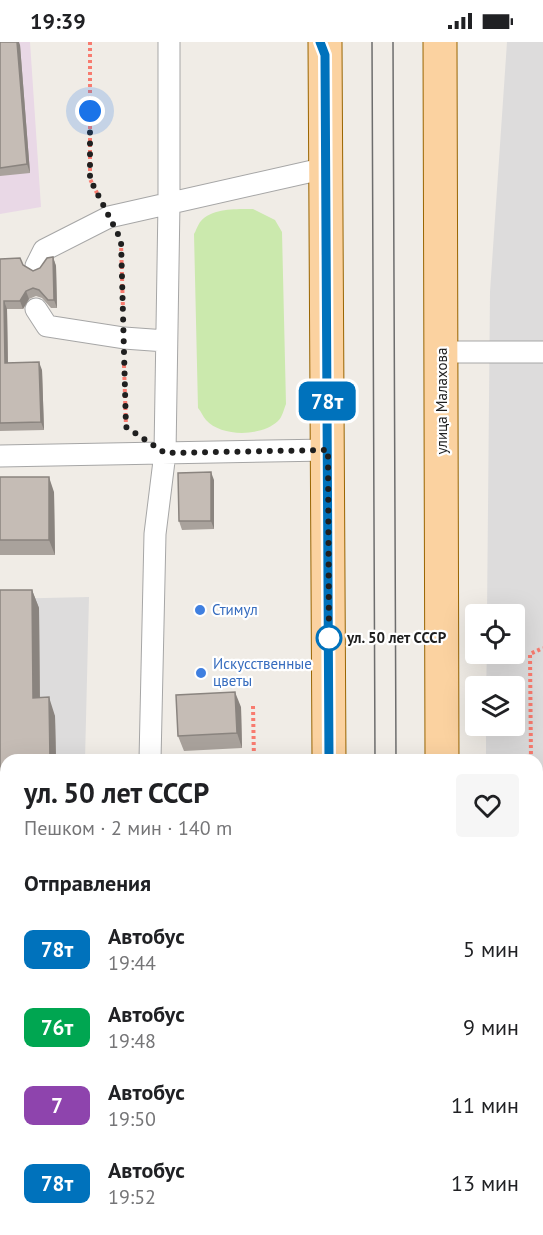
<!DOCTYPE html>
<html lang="ru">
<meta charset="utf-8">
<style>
:root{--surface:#fff;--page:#f6f6f6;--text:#202124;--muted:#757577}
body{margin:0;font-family:"PT Sans",sans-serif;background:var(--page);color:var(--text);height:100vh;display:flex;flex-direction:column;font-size:22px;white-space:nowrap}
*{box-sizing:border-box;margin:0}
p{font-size:20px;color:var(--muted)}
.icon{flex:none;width:33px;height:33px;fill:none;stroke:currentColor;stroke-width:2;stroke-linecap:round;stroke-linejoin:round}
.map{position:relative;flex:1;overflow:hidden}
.details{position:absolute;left:0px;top:712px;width:543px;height:482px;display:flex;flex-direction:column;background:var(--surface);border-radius:18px 18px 0 0;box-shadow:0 6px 24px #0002}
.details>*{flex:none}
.badge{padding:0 12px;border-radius:9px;font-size:21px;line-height:39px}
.tools{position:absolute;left:465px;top:562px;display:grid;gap:12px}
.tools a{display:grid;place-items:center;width:60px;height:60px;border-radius:6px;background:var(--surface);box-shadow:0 6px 24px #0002;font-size:30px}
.you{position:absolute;width:30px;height:30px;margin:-15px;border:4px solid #fff;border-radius:50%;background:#1a73e8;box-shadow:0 0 0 9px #1a73e833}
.map>.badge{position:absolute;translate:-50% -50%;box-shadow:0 0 0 3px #fff}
h2{padding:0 24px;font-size:22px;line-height:54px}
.round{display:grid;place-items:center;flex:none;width:63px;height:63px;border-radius:6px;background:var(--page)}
.summary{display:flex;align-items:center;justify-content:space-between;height:102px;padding:0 24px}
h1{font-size:28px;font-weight:700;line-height:45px}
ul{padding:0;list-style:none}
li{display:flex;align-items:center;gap:18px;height:78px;padding:0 24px}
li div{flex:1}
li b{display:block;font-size:22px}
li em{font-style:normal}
li .badge{min-width:66px;font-weight:700;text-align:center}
.status{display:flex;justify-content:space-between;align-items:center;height:42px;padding:0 30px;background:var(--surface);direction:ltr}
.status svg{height:16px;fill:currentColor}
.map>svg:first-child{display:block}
</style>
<div class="status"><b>19:39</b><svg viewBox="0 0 49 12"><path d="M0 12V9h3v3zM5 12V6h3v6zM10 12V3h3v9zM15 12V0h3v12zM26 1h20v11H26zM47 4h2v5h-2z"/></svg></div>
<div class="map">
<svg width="543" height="1193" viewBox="0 0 543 1193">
<rect width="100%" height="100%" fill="#f0ece6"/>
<path fill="#dddcdc" d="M507,0H543V1193H481V1188H537V718H486V684H514V645H486L487,612H514V573H487L490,250Z
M89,555L85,718H6V1092H0V557Z
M6,1133V1188H222V1193H0V1134Z"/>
<path fill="#e9d8e6" d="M0,0H30L41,165L0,172Z"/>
<path fill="#cbe9ad" d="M253,167L275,178L282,190L286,362C284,367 282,376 278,379C261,395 221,395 206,378C203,375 201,369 198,366L194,192C196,189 198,182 201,179C212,166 237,167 253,167Z
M62,1188H121V1193H62Z"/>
<path fill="#dfdfdf" d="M121,1188H152V1193H121Z"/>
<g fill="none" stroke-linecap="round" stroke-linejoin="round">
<g stroke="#a6a6a6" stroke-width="23">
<path id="service" d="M36,224L44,208L109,175L326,126
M36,267L47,284L124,296L166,299
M442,310H543
M0,414L328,408
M150,718L155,492L165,411L169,161V0
M0,1111H6
M171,1188V1193"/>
</g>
<g stroke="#a6a6a6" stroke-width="35">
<path id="minor" d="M0,806H6"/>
</g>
<g stroke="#996502" stroke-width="35">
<path id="primary" d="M325,0L329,718
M440,0L442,718
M331,1188V1193
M444,1188V1193"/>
</g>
<path stroke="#f87b6f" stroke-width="4" stroke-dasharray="3 3" stroke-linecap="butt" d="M90,0V137L97,151
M121,200L123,268
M124,323L126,385
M253,664L254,718
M531,718L530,612L543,606
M537,1017L541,1193
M62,1188V1193"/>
<use href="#service" stroke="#fff" stroke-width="21"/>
<use href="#minor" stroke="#fff" stroke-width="33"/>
<use href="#primary" stroke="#fbd2a0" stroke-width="33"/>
<path stroke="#6d6d6d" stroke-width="1.5" d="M372,0L375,718
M393,0L396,718
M377,1188V1193
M398,1188V1193"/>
</g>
<path fill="#a9a29c" d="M0,0L20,3L30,131L0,134Z
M53,215L56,224L57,266H51L42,256L36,254L29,257L23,267H7L8,321L42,328L44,388L0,389V217L23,223L33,229L40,226Z
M0,435L54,450L55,513H0Z
M214,438V487L182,488L179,479Z
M0,548H32L39,566L40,656L55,674L56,718H6V749H0Z
M241,665L242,706L184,709L178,694Z"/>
<path fill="#8a847f" d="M17,0H19L20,3L30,131L27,122Z
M53,215L56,224L57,266L54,258Z
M26,249L29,257L23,267L20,259Z
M4,259L7,267L8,329L5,321Z
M39,320L42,328L44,388L41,380Z
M211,430L214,438V487L211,479Z
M49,435L54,450L55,513L49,498Z
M32,548L39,566L40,674L33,656Z
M235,650L241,665L242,706L237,691Z
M49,655L55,674L56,718H50Z
M22,1188H32V1193H22Z"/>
<path fill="#c5bcb5" stroke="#8a847f" stroke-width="1.5" d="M0,0H17L27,122L0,126Z
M53,215L54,258H48L39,248L33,246L26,249L20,259H4L5,321L39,320L41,380L0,381V217L20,216L23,223L33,229L40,226L47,216Z
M211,430V479H179L178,431Z
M0,435H49V498H0Z
M0,548H32L33,656L49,655L50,718H6V731H0Z
M235,650L237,691L178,694L176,653Z
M0,1152H6V1188H22V1193H0Z"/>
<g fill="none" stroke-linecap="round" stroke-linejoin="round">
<g stroke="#fff" stroke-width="14">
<path id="line" d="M320,0L325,13L329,718"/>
</g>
<use href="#line" stroke="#0072bc" stroke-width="9"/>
<path stroke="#1f1f1f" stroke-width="6" stroke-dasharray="0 10.8" d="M90,69V137L121,198L126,385L165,411L328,408L329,596"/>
</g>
<g fill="#3f7fe0" stroke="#fff" stroke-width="2">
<circle cx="200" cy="568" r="6"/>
<circle cx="201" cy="631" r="6"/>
</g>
<circle fill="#fff" stroke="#0072bc" stroke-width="3" cx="329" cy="596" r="12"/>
<g text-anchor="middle" stroke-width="4.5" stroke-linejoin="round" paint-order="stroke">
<g font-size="15" fill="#1f1f1f" stroke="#fff">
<text transform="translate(442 359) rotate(-90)" y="5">улица Малахова</text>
</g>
<g font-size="15" fill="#366cbe" stroke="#fff" text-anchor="start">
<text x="212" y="573">Стимул</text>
<text x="213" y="627">Искусственные<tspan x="213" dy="17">цветы</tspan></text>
</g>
<g font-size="15" font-weight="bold" fill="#1f1f1f" stroke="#fff" text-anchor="start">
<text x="347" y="601">ул. 50 лет СССР</text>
</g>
</g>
</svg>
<div class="tools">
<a><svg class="icon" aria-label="locate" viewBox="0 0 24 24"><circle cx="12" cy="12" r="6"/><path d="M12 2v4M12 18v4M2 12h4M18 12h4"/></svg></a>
<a><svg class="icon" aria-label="layers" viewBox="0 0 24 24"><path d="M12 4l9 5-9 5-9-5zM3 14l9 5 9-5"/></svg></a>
</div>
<div class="you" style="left:90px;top:69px"></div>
<b class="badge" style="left:327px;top:359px;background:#0072bc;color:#fff">78т</b>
<section class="details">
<div class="summary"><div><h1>ул. 50 лет СССР</h1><p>Пешком · 2 мин · 140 m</p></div><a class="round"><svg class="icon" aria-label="heart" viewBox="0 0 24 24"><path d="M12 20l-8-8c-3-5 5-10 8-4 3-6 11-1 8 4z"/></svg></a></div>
<h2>Отправления</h2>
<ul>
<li><span class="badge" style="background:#0072bc;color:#fff">78т</span><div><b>Автобус</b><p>19:44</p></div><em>5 мин</em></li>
<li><span class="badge" style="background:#00a651;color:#fff">76т</span><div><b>Автобус</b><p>19:48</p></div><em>9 мин</em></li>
<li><span class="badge" style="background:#8e44ad;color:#fff">7</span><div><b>Автобус</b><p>19:50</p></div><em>11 мин</em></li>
<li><span class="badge" style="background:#0072bc;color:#fff">78т</span><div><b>Автобус</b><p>19:52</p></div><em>13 мин</em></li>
</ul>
</section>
</div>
